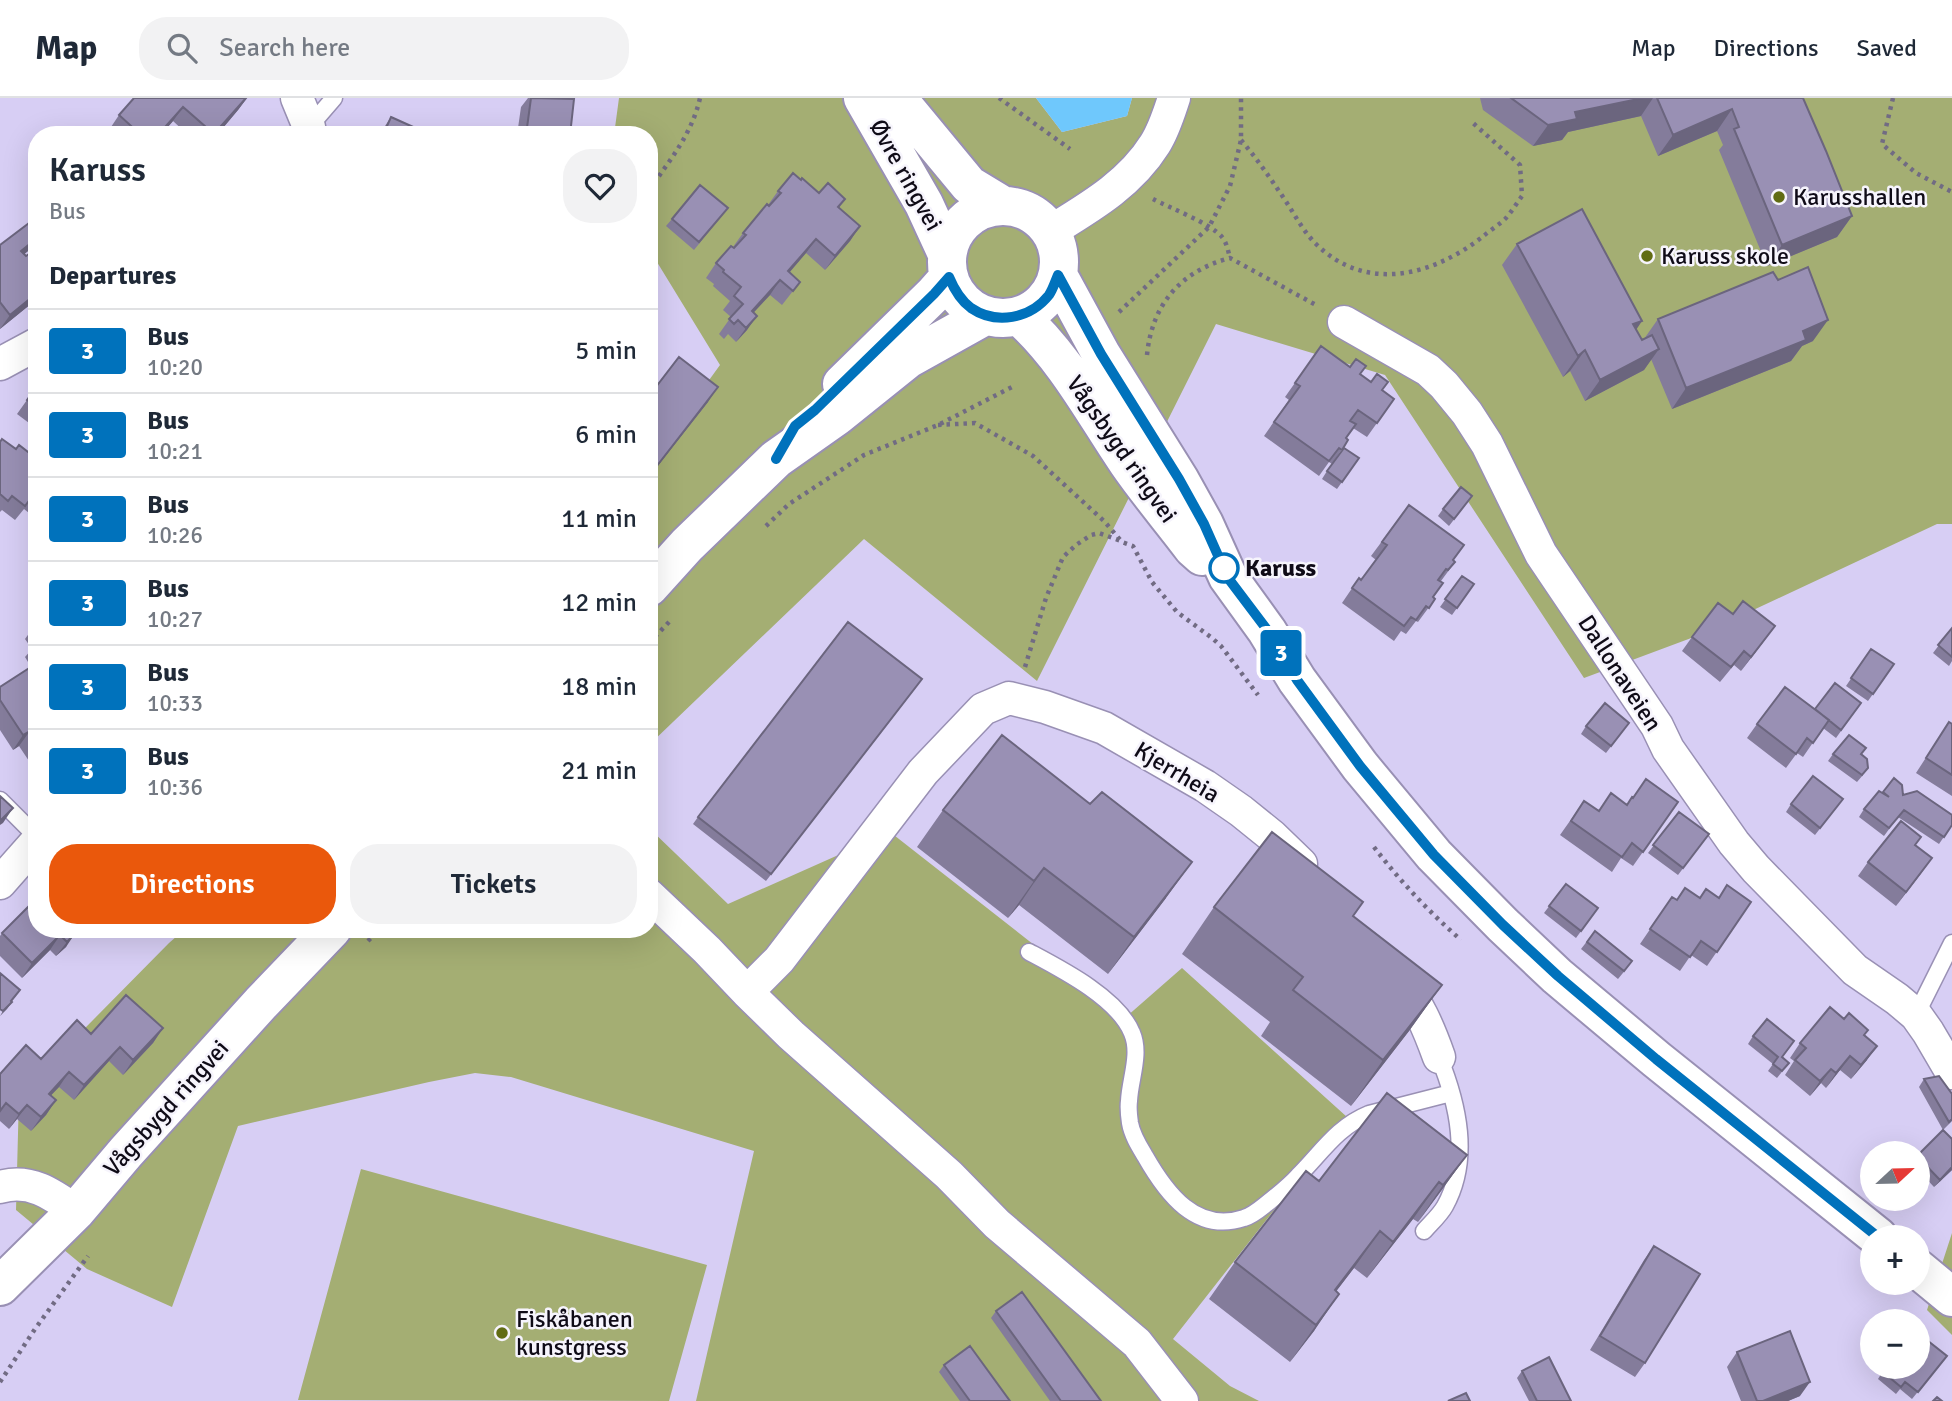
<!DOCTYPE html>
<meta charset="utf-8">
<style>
:root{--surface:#fff;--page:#f2f2f3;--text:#1f2937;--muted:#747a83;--line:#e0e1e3;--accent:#ea580c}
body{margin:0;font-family:Signika,sans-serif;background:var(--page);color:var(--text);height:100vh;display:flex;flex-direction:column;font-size:26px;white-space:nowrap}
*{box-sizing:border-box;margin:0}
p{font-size:23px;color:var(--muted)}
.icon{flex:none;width:38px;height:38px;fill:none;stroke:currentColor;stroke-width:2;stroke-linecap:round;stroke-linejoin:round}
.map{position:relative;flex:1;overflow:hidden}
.details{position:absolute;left:28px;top:28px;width:630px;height:812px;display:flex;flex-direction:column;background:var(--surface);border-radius:28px;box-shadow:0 7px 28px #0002}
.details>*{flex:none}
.badge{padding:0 14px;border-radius:5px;font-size:24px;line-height:46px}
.needle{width:46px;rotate:68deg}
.buttons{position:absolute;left:1860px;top:1043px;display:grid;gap:14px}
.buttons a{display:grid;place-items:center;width:70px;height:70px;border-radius:50%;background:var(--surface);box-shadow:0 7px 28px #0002;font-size:35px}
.map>.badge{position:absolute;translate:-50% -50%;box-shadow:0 0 0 4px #fff}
h2{padding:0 21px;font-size:26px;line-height:63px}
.round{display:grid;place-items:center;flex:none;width:74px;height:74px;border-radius:28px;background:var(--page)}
.headline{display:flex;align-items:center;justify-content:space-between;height:119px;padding:0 21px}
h1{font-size:33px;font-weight:600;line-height:52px}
.button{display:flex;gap:14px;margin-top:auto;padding:14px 21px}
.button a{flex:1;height:80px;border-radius:28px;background:var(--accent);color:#fff;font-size:28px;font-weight:600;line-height:80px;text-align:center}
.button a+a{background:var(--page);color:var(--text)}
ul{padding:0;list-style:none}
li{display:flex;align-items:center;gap:21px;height:84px;padding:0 21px;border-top:2px solid var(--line)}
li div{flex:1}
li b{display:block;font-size:26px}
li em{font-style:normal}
li .badge{min-width:77px;font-weight:700;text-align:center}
header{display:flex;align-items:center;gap:42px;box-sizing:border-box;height:98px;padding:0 35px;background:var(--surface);border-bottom:2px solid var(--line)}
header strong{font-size:33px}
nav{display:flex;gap:38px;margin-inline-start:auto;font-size:24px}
.search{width:490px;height:63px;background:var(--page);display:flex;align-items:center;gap:18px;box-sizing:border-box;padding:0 24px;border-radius:28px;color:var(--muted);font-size:26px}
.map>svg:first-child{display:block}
</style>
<header>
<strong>Map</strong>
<div class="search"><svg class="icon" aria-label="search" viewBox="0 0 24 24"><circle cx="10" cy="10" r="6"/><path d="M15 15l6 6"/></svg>Search here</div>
<nav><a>Map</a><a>Directions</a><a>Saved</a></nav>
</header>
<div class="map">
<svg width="1952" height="1303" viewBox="0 0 1952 1303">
<rect width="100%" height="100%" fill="#d7cef4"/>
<path fill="#a4ae73" d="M619,0H1036L1062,34L1127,18L1132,0H1952V426H1937L1702,536L1584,580L1385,277L1216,226L1037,583L864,441L649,647V365L720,267L649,151V37H614Z
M649,730L728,806L890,734L1126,919L1182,870L1347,1019L1173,1241L1230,1288L1259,1303H696L754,1053L511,979L475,975L429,984L238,1028L172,1209L87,1171L16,1112L19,997L169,845L185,831H649Z
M361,1071L707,1167L669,1303L298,1302Z
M1952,1135V1237L1927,1212Z"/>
<path fill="#6fc8fc" d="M1036,0H1132L1127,18L1062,34Z"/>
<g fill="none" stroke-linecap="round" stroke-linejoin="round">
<g stroke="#9990b4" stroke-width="19">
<path id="service" d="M309,29L334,0
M0,702L37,739
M1029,854C1061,871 1118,900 1132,935C1141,956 1130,981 1129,1003C1128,1010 1129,1018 1130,1025C1132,1037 1139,1048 1145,1058C1166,1095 1196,1136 1244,1120C1254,1117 1262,1109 1270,1103C1280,1095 1290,1087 1298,1078C1322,1054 1337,1029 1369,1016L1451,995
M1916,917L1952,845
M1424,1133C1431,1125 1440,1117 1445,1108C1471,1061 1458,1006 1439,959"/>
</g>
<g stroke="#9990b4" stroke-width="35">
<path id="minor" d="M297,0L309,29L310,37
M1051,133C1090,109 1130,86 1155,46C1164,32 1169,15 1174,0
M1344,224L1428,272L1444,287L1467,315L1487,346L1541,456L1657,628L1668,651L1734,745L1756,771L1855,872L1897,901L1916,917L1928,934L1952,975
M0,266L37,246
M0,785L37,743
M649,797L707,852L747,894L791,937L949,1077L997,1126L1137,1245L1182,1303
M1398,879C1418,906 1428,928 1439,959
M747,894L779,862L923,674L983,611L1009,600L1045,609L1104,630L1205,688L1241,713L1272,738L1301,766
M0,1089C30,1080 52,1096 76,1113"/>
</g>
<g stroke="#9990b4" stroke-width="42">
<path id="tertiary" d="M863,0L924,106L947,156
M897,0L969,87L1002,107
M947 164a56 56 0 1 1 112 0a56 56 0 1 1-112 0Z
M1058,177L1101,256L1179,381L1204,426L1228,479L1267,533L1297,582L1360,668L1434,757L1503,827L1557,878L1656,961L1878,1139
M1019,218C1065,259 1094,315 1128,365C1148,394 1172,422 1193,450L1202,458
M842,286L934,196L949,179
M649,489L687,447L776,361L837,318L908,261L985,218
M1918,1171L1952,1199
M0,1188L76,1113L126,1054L261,905L332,831"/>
</g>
<path stroke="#716b83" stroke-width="4.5" stroke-dasharray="3.5 5" stroke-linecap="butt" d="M999,0L1070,51
M1893,0L1882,46L1916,75L1952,94
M1241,42C1257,61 1271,81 1285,102C1295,117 1303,133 1316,146C1366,195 1431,178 1481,140C1489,133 1499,127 1506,120C1512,113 1517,105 1522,98L1520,67L1473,25
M649,92C670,62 692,36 700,0
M1153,101C1170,110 1210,125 1222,139C1227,145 1228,153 1230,160
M1119,214L1209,129L1230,88L1241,42V0
M1147,257C1152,206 1181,173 1230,160L1316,207
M938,327L975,325L1033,358L1104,423L1122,444L1133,448L1152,484L1177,514L1212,540L1221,548L1258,597
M766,428L789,406L864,357L938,327L1012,289
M649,545L670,523
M1025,569L1046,500L1063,459L1076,447L1091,437L1099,435L1121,443
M1374,749C1400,783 1429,814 1461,842
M368,843L380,831
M0,1284L35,1231L88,1158"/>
<use href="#service" stroke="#fff" stroke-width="16"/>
<use href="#minor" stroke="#fff" stroke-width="32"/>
<use href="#tertiary" stroke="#fff" stroke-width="38"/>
</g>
<path fill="#847c9b" d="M247,0L238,12L217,37H188L173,23L161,37H115L109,32L119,17Z
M528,0H569L570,37H517L521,9Z
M1480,0H1803L1852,118L1837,139L1767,168L1719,52L1723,47L1717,33L1658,58L1641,18L1568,34L1562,42L1533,48L1483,12Z
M391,19L431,37H379Z
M778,93L819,95L845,101L839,110L860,128L850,143L825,172L806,155L789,175L800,184L782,207L770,197L753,215L747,232L736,244L728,236L724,241L719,236L731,219L723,212L730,203L713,188L714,186L706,180L716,165L733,149L743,135L768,107Z
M728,110L694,152L666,128L672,121Z
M37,119V153L33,149L24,156L26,158L35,163L32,166L37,201L0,231V147Z
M1517,146L1636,231L1642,242L1644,241L1658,221L1813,243L1802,248L1791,263L1672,311L1651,261L1644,272L1585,303L1570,273L1563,279L1502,167Z
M1321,248L1394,301L1367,339L1353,330L1346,340L1348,342L1332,366L1329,364L1319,378L1264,338L1289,302L1285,299Z
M37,288V331L17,316Z
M649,298L708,304L649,379Z
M0,344L37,361V405L29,415L24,411L15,422L2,412L0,414Z
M1359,360L1337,391L1322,381L1327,373Z
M1472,398L1449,428L1438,418L1443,411Z
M1409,407L1455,464L1441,483L1433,500L1435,501L1418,524L1416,523L1406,536L1401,533L1394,543L1342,505L1359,480L1361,482L1376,462L1371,458Z
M1462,478L1474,486L1452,517L1440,509Z
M37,529V666L33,669L19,648L13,652L0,632V589L31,569L25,559L32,551L25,541L30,534Z
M1952,530V563L1949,568L1933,555Z
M1692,539L1764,543L1741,573L1734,567L1720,584L1682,553Z
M1871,551L1894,566L1868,603L1846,588Z
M917,588L766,783L693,726L698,719Z
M1861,605L1836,640L1823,630L1803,659L1797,655L1786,670L1747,640L1757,626L1815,611Z
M1949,624L1952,626V698L1916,675Z
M1629,625L1606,655L1581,636L1586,628Z
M1833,656H1861L1863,677L1857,684L1828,663Z
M1894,680L1903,697L1952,727L1939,746L1898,719L1884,738L1859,719L1864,711L1882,695Z
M1633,700L1678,704L1633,768L1621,760L1612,774L1560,737L1584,703L1598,713L1627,707Z
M1843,701L1815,737L1786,714L1791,706Z
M943,712L1166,800L1108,876L1019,807L1008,820L917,749Z
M1679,714L1709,736L1678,777L1648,755Z
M1916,747L1922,774L1896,808L1858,778L1868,764Z
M1566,786L1598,810L1576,840L1544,815Z
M1672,799L1677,802L1700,800H1719L1751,804L1707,868L1691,857L1680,873L1640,846Z
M1214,809L1353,818L1442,887L1409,933L1351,1008L1261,938L1270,924L1182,856Z
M73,831L66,849L56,858L50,852L22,880L0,858V838L2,835Z
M1595,833L1627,870L1618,881L1581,851Z
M163,930L153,945L123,977L109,963L74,1002L59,989L51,997L56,1002L46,1017L31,1033L17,1021L9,1031L0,1023V976L41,961L91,936Z
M1865,937L1867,962L1851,981L1840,972L1826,990L1821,985L1810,998L1785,977L1794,963L1790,960L1800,945Z
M1753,938L1789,950L1782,959L1789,965L1777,980L1768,973L1773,966L1748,946Z
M1924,981L1952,996V1023L1943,1032L1919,989Z
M1952,1041V1072L1934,1089L1918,1072V1057Z
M1467,1057L1441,1093L1418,1124L1413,1121L1367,1180L1354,1170L1336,1193L1314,1233L1290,1264L1209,1201L1235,1164L1319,1083Z
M1654,1148L1645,1265L1635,1279L1590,1252L1644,1162Z
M996,1213L1101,1303H1050L991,1220Z
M1737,1254L1800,1298L1788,1303H1741L1727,1269Z
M1947,1258L1912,1301L1900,1291L1896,1296L1878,1281L1881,1276L1880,1275L1884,1269H1918Z
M944,1267L1010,1303H960L939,1274Z
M1522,1273L1571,1303H1529L1517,1280Z"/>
<path fill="#6b657e" d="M247,0L238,12L217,37H214Z
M1643,0H1653L1641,18L1568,34L1562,42L1533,48L1548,27L1575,14Z
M183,9L173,23L161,37H158Z
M1732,11L1717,33L1658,58L1673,37Z
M1852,118L1837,139L1767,168L1782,147Z
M860,128L850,143L825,172L835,158Z
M37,140V144L33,149L11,167L21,153Z
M816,141L806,155L782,183L788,173Z
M780,182L770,197L741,228L752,213Z
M37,195V201L0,231L10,217Z
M757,218L747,232L736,244L746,230Z
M1828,222L1813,243L1802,248L1791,263L1672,311L1686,290L1803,233Z
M1642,223L1628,244L1633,226Z
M1659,251L1644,272L1585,303L1600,282Z
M1585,252L1570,273L1563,279L1578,258Z
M718,289L708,304L649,379L656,369Z
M1775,528L1764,543L1741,573L1751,559Z
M30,633L19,648L13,652L23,637Z
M13,710L3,725L0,727V723Z
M1932,760L1922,774L1896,808L1906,794Z
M1192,764L1166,800L1108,876L1134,839Z
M1044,770L1019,807L1008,820L1034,783Z
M76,834L66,849L56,858L67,844Z
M60,837L50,852L22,880L32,865Z
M1442,887L1409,933L1351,1008L1383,962Z
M20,892L7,909L12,904L7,911L0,918L3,913Z
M163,930L153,945L123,977L133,962Z
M1877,948L1867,962L1851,981L1861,967Z
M120,949L109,963L74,1002L84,987Z
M1850,958L1840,972L1826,990L1836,975Z
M1831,971L1821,985L1810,998L1820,983Z
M69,974L59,989L39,1010L49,996Z
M56,1002L46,1017L31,1033L41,1019Z
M27,1007L17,1021L9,1031L19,1016Z
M1467,1057L1441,1093L1418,1124L1443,1087Z
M1952,1069V1072L1934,1089L1940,1082Z
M1439,1084L1413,1121L1367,1180L1393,1144Z
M1380,1133L1354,1170L1309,1229L1335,1192Z
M1339,1196L1314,1233L1290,1264L1316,1227Z
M1810,1284L1800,1298L1788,1303H1763Z"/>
<path fill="#9990b4" stroke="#6b657e" stroke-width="2" d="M134,0H246L214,36L183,9L158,37H141L119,17Z
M531,0L574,1L570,37H526Z
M1511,0H1643L1575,14L1577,21L1548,27Z
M1657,0H1803L1826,53L1852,118L1782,147L1734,31L1739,29L1732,11L1673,37Z
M391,19L431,37H383Z
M793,75L801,82L802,80L819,95L828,85L845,101L838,109L860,128L835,158L816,141L788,173L800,184L793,193L780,182L752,213L757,218L746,230L738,222L734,226L729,221L743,206L734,198L741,189L723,174L724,172L716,165L731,148L734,150L746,137L743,135L767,106L769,108L781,95L778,93Z
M700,87L728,110L699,144L672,121Z
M1582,111L1642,223L1633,226L1642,242L1652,237L1659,251L1600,282L1585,252L1578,258L1517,146Z
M37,119V140L21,153L26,158L29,156L35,163L31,165L37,172V195L10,217L0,204V147Z
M1808,169L1828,222L1803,233L1806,242L1686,290L1658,221L1773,174L1778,182Z
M1321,248L1350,269L1356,261L1366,268L1360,276L1371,284L1377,276L1388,284L1382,292L1394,301L1377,325L1358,312L1350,323L1356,326L1346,340L1348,342L1342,352L1339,350L1329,363L1274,324L1300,288L1295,285Z
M679,259L718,289L656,369L649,364V298Z
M37,288V309L27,302Z
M2,341L16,351L19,347L37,361V398L34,396L25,408L12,398L8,403L0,396V344Z
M1344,350L1359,360L1342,384L1327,373Z
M1461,389L1472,398L1454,421L1443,411Z
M1409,407L1464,447L1453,462L1455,464L1448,472L1446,471L1438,482L1443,485L1433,499L1435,501L1429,510L1426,508L1416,522L1411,519L1404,528L1352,490L1359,480L1361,482L1387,447L1382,444Z
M1462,478L1474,486L1457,510L1445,501Z
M1743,503L1775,528L1751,559L1744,553L1731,569L1692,539L1718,505L1733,516Z
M848,524L922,581L771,776L698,719Z
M37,529V544L30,534Z
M1952,530V559L1938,547Z
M37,548V562L30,552Z
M1871,551L1894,566L1873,596L1851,580Z
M37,565V644L30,633L23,637L0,602V589Z
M1835,585L1861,605L1841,632L1815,611Z
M1785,589L1829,622L1813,645L1807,640L1796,656L1757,626Z
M1605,605L1629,625L1611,648L1586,628Z
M1949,624L1952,626V677L1926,660Z
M1002,637L1090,706L1102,694L1192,764L1134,839L1044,770L1034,783L943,712Z
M1849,637L1866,650L1861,656L1867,661L1868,670L1862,677L1833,656Z
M1813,678L1843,701L1820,730L1791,706Z
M1894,680L1902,687L1903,697L1917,693L1952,717V727L1944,739L1904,712L1889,730L1864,711L1879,693L1889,699L1883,694Z
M1646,681L1678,704L1643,754L1632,745L1622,759L1571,723L1584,703L1599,713L1611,695L1627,707L1632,699L1633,700Z
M0,698L13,710L0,723Z
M1679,714L1709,736L1683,770L1653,747Z
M1901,723L1921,739L1915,747L1932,760L1906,794L1868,764Z
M1272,734L1363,804L1353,818L1442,887L1383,962L1293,892L1303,879L1214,809Z
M1566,786L1598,810L1581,833L1549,808Z
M1727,787L1751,804L1717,854L1701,843L1690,859L1650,831L1672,799L1677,802L1685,790L1700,800L1706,791L1719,800Z
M37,800V831H73L76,834L67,844L60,837L32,865L2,835Z
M1595,833L1632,863L1624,873L1587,844Z
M0,875L20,892L11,903L12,904L3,913L0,911Z
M126,897L163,930L133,962L120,949L84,987L69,974L49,996L56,1002L41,1019L27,1007L19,1016L6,1005L0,1013V976L26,947L41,961L77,922L91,936Z
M1830,909L1844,921L1849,915L1868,932L1864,937L1877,948L1861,967L1850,958L1836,975L1831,971L1820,983L1795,962L1806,950L1800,945Z
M1767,921L1794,943L1782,959L1789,965L1782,973L1773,966L1778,959L1753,938Z
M1939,978L1952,996V1021L1949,1024L1924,981Z
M1387,995L1467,1057L1443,1087L1439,1084L1393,1144L1380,1133L1335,1192L1339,1196L1316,1227L1235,1164L1306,1073L1319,1083Z
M1943,1032L1952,1041V1069L1940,1082L1918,1059V1057Z
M1654,1148L1700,1176L1645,1265L1600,1238Z
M1022,1194L1101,1303H1061L996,1213Z
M1790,1233L1810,1284L1763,1303H1757L1737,1254Z
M1918,1235L1947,1258L1918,1294L1905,1284L1901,1289L1883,1274L1887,1269H1886H1918Z
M970,1248L1010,1303H970L944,1267Z
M1549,1259L1571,1303H1537L1522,1273Z
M1466,1295L1470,1303H1448Z
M1937,1299L1942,1303H1933Z"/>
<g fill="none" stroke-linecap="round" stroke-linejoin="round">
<g stroke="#fff" stroke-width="16">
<path id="line" d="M776,361L795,328L815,312L855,273L934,196L949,179C954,191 960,202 971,210C996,227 1030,221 1049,197C1053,191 1055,184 1058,177L1101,256L1179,381L1204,426L1228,480L1268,533L1297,582L1360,668L1434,757L1503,827L1558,878L1656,961L1878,1139"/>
</g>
<use href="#line" stroke="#0072bc" stroke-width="10"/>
</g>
<g fill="#616c13" stroke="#f6f4fc" stroke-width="2.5">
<circle cx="1779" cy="99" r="7"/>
<circle cx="1647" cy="158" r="7"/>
<circle cx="502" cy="1235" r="7"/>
</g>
<circle fill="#fff" stroke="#0072bc" stroke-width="3.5" cx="1224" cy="470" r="14"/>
<g text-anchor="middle" stroke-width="5" stroke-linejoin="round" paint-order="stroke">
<g font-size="24" fill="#0f0b17" stroke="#f6f4fc">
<text transform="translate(906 77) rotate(61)" y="8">Øvre ringvei</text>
<text transform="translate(1122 351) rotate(55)" y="8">Vågsbygd ringvei</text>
<text transform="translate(1620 575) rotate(57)" y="8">Dallonaveien</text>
<text transform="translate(1177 674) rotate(31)" y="8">Kjerrheia</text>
<text transform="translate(166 1010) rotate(-48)" y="8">Vågsbygd ringvei</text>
</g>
<g font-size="24" fill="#0f0b17" stroke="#f6f4fc" text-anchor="start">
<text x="1793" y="107">Karusshallen</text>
<text x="1661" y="166">Karuss skole</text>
<text x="516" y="1229">Fiskåbanen<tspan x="516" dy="28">kunstgress</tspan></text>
</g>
<g font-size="24" font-weight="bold" fill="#0f0b17" stroke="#f6f4fc" text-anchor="start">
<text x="1245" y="478">Karuss</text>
</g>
</g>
</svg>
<div class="buttons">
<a><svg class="needle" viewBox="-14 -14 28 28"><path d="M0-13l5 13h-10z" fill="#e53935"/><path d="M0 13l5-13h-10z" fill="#747a83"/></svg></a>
<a>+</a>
<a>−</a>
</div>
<b class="badge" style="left:1281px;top:555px;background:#0072bc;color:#fff">3</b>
<section class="details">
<div class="headline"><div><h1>Karuss</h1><p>Bus</p></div><a class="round"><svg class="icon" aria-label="heart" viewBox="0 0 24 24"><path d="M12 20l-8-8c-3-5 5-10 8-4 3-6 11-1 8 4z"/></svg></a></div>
<h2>Departures</h2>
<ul>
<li><span class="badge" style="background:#0072bc;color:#fff">3</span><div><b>Bus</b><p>10:20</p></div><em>5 min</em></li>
<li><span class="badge" style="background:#0072bc;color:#fff">3</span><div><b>Bus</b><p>10:21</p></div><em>6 min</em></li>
<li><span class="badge" style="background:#0072bc;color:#fff">3</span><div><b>Bus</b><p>10:26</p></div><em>11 min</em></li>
<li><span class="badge" style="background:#0072bc;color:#fff">3</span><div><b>Bus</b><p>10:27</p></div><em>12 min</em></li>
<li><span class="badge" style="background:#0072bc;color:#fff">3</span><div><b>Bus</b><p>10:33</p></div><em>18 min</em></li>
<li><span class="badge" style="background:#0072bc;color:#fff">3</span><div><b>Bus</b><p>10:36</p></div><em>21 min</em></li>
</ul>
<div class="button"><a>Directions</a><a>Tickets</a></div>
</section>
</div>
